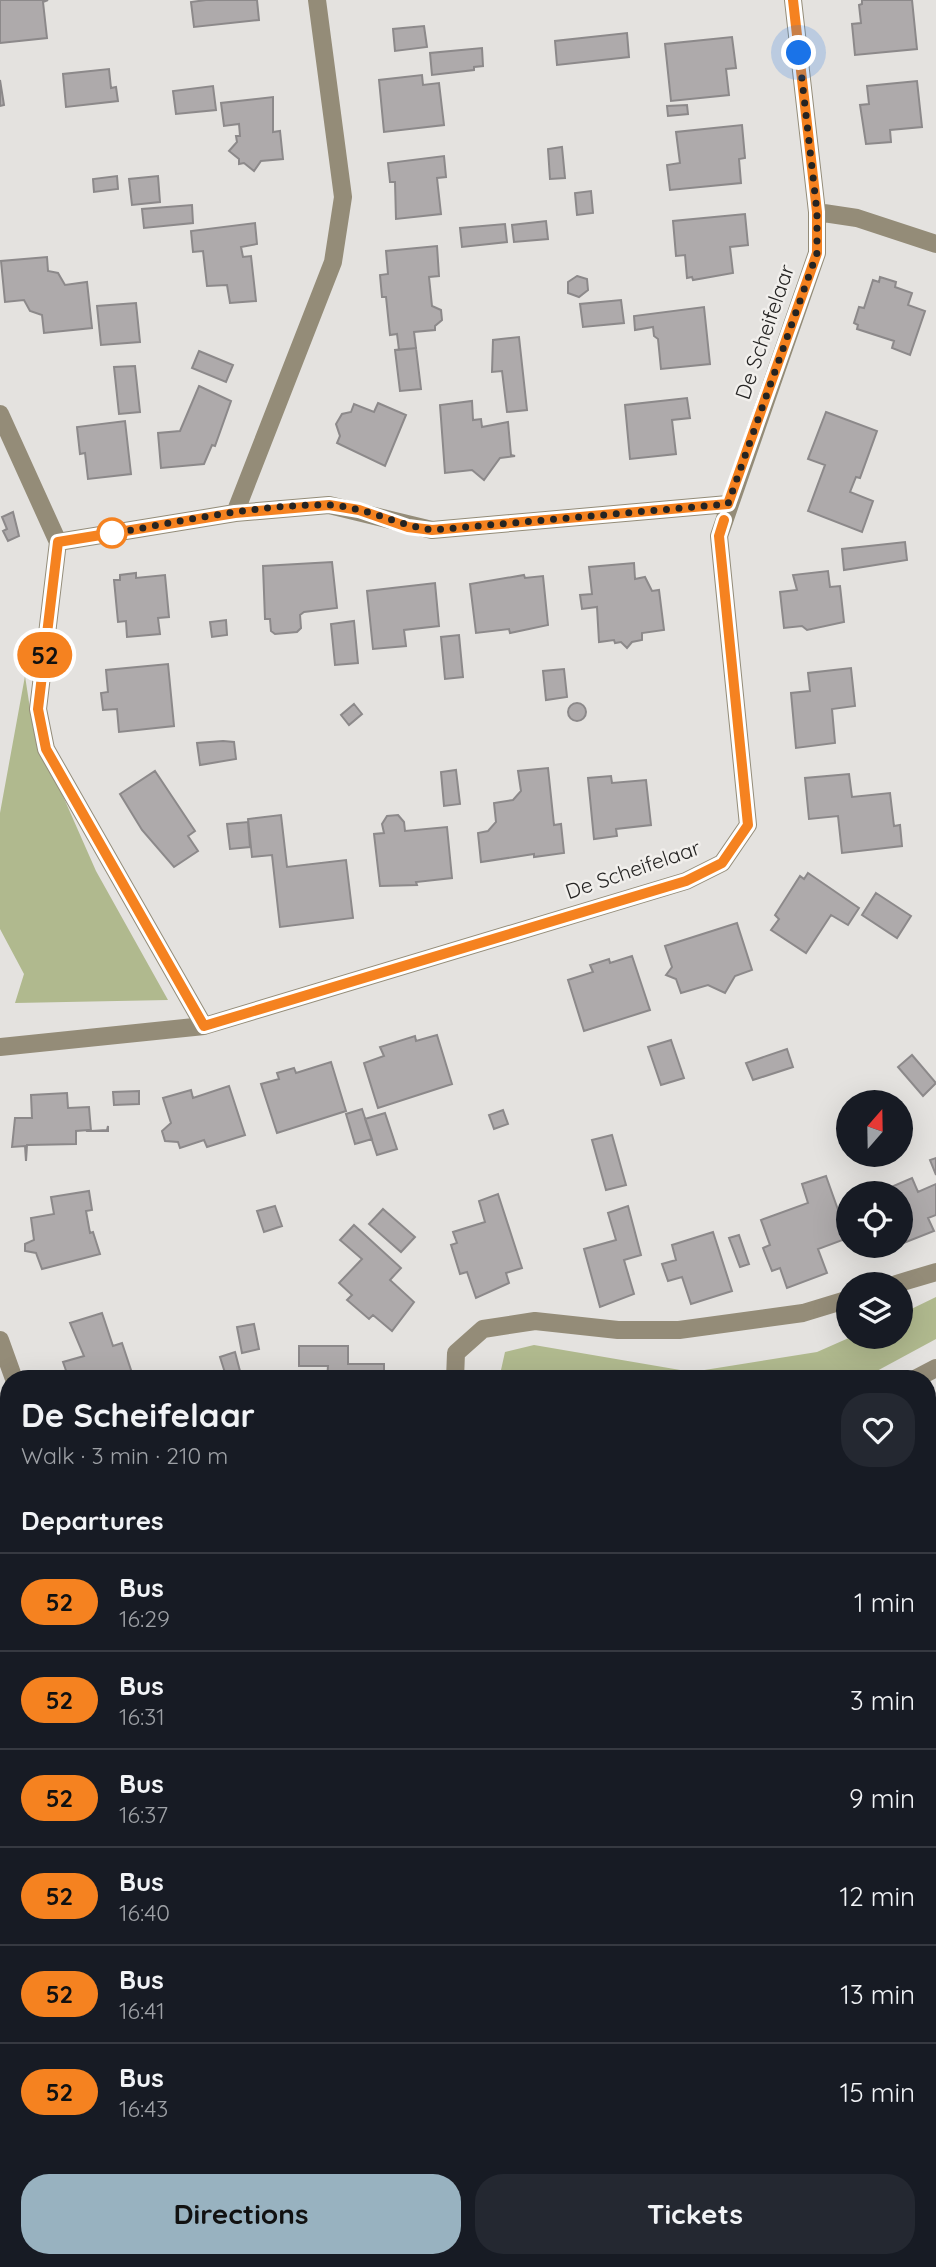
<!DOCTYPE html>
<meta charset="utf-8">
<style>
:root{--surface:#171b24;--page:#242831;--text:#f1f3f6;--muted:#9ea1a6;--line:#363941;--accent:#98b2c0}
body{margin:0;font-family:Quicksand,sans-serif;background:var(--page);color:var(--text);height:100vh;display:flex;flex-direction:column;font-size:26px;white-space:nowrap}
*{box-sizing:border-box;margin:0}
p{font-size:23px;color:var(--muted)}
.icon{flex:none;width:38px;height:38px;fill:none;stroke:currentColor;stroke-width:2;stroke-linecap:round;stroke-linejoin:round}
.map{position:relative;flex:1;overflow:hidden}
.sheet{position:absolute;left:0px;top:1370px;width:936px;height:898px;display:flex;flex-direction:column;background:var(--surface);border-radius:28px 28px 0 0;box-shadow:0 7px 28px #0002}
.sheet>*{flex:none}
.badge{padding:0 14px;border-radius:23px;font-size:24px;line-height:46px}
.needle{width:46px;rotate:20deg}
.buttons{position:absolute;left:836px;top:1090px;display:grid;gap:14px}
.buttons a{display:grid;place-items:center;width:77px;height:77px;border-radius:50%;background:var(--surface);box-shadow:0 7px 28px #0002;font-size:35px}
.you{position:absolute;width:35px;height:35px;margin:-18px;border:5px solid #fff;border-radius:50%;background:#1a73e8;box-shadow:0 0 0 10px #1a73e833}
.map>.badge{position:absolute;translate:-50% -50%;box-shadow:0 0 0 4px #fff}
h2{padding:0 21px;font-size:26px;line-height:63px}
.round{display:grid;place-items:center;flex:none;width:74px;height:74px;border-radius:28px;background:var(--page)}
.headline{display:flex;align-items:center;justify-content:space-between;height:119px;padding:0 21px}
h1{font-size:33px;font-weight:800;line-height:52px}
.primary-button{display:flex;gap:14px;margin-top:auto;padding:14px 21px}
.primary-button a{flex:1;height:80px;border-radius:28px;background:var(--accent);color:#111;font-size:28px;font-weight:800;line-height:80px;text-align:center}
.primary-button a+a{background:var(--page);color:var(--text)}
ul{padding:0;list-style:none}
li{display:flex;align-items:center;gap:21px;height:98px;padding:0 21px;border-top:2px solid var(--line)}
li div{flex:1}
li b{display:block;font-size:26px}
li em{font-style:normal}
li .badge{min-width:77px;font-weight:700;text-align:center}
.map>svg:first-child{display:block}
</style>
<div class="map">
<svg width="936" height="2267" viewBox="0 0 936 2267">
<rect width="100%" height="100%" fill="#e4e2df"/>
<path fill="#b0b98e" d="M25,676L33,728L96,871L168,1000L15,1003L24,974L0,929V813Z
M936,1297V1339L862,1379H499L505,1352L534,1345L692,1372L817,1352L851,1337H901V1314Z
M9,1617V2259H209L182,2267H0V1619Z
M502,2259H571L576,2267H507Z"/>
<path fill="#aeaaab" stroke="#8c898a" stroke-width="2" d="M0,0H48L43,2L47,38L0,43Z
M206,0H257L259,20L194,27L191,2Z
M862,0H912L917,49L855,55L852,24L861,23L859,5L862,4Z
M424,26L427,47L395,51L393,29Z
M627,33L629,57L557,65L555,41Z
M732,37L736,68L726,69L729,95L671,101L665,44Z
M482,48L483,66L474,67V70L432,75L430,53Z
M109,69L111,88L116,87L118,101L66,107L63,74Z
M422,75L423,85L439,83L444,125L384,132L379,80Z
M0,80L4,105L0,106Z
M917,81L922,127L890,130L891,142L866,144L860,105L869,104L867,86Z
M213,86L216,110L176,114L173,91Z
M273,97V132L280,131L283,159L261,161L254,171L244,163L239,164V159L229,151L237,142L236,136H240L239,124L224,126L221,103Z
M687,105L688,114L668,116L667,106Z
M742,125L745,158L739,159L741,183L670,190L667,165L680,163L676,132Z
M562,147L565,178L550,179L548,149Z
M444,156L446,177L437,178L441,214L396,219L395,182H390L388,163Z
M117,176L118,189L94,192L93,179Z
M158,176L160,202L132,205L129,179Z
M591,191L593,213L577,215L575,193Z
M192,205L193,223L144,228L142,209Z
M745,214L748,245L730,247L733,273L693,280L692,277L687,278L685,255L676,256L673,221Z
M546,221L548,239L514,242L512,225Z
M255,223L257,244L241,247L243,257L251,256L256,301L230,303L227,285L207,286L203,251L193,252L191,231Z
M505,224L507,242L462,247L460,228Z
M437,246L439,276L429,277L432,306L441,310L442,320L435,326V330L414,332L416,348L399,350L397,334L390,335L386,297H382L380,275L388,274L386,251Z
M47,257L48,271L58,273L65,285L87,282L92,328L44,333L42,315L30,311L24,300L5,302L1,261Z
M577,276L587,279L588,290L579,297L568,293V282Z
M880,277L896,282L895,287L912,293L908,305L925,311L910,355L892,348L894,341L857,329L858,325L854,323L859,307L864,308L873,280L879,282Z
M621,300L624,323L583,327L580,304Z
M136,303L140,342L101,345L97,306Z
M704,307L710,364L661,369L658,339L654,336L653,327L635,330L634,316Z
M519,337L527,410L507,412L502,371L492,372L493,340Z
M416,348L421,389L400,391L395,350Z
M199,351L233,365L226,382L192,368Z
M135,366L140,412L119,414L114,367Z
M199,386L231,401L215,446L212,445L204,464L161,468L158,433L180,431Z
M687,398L690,418L672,420L676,454L630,459L625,405Z
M472,401L473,420L481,419L482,427L508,422L511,455L515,456L500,458L484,480L472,470L445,473L440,405Z
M378,403L406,415L385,466L337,443L340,436L336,424L342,414L351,412L354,404L374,412Z
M826,412L877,431L860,478L856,477L850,492L873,501L862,532L808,511L825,465L808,459Z
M125,421L131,474L88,479L85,453L80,454L77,427Z
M13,512L19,536L8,541L3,531L7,529L2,517Z
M905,542L907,560L844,570L842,549Z
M332,562L337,608L304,612L300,615L301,628L297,632L275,634L271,631L270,619H265L263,566Z
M634,563L635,579L645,577L652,591L659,590L664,630L642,633V640L632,642L627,648L621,642L615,643L614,640L599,642L597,607L582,609L580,595L592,594L589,567Z
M828,571L830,587L840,586L844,622L807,630L802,626L784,628L780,592L797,590L793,575Z
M136,573V578L165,575L169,617L158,618L160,634L127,637L126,621L118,622L114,580H120V575Z
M524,575L525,578L543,576L548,625L510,633L509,629L476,633L470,584Z
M435,583L439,626L404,630L406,646L373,649L367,591Z
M226,620L227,635L212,637L210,622Z
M354,621L358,663L335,665L331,624Z
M459,635L463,677L445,679L441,637Z
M168,664L174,726L119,732L117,709L103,710L101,693L108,692L106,670Z
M851,668L855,706L832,709L835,743L796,748L791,693L810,691L808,673Z
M564,669L567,697L546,700L543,671Z
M568 712a9 9 0 1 1 18 0a9 9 0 1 1-18 0Z
M354,704L362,714L349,725L341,715Z
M223,741L234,742L236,759L200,765L197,743Z
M548,768L554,825L561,824L564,853L534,857V854L481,862L478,833L488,831L496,822L494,803L513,800L521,791L518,771Z
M456,770L460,804L444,806L441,772Z
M155,771L195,831L188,836L198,851L174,867L142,830L120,794Z
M849,774L852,797L890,793L894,826L900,825L902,846L842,853L838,816L809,819L805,778Z
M611,776L612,783L646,780L651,825L616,829L617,836L594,839L588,778Z
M281,815L287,867L346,860L353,918L280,927L272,855L252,857L248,819Z
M398,815L404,822L405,831L447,827L452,878L416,882L417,885L380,886L374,834L384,833L382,824L387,816Z
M248,822L250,847L230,849L227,824Z
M808,873L859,908L848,925L831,915L806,953L771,930L779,919L775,915L800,876L804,879Z
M876,893L911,916L897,938L862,915Z
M737,923L752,970L735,976L725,993L708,985L681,993L676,979L666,975L672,967L665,946Z
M632,956L650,1010L584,1031L568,980L593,972L590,965L609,959L610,963Z
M437,1035L452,1084L378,1108L364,1063L384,1056L380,1047L415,1036L416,1041Z
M671,1040L684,1078L661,1085L648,1047Z
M787,1049L793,1067L753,1080L746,1063Z
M912,1055L936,1083L923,1096L898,1067Z
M331,1062L346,1111L277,1133L261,1084L279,1079L277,1073L294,1068L296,1073Z
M229,1086L245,1135L207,1147L204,1140L180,1148L178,1142L165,1141L162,1131L171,1123L163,1098L191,1090L193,1098Z
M139,1091V1104L114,1105L113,1092Z
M67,1093L68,1108L89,1107L91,1131L107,1130L108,1126V1131H88L89,1130L76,1131V1144L27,1145L26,1161L25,1146L12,1147L15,1118H32L31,1095Z
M362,1109L372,1139L355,1144L346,1114Z
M503,1110L508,1124L494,1129L489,1115Z
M385,1113L397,1149L377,1155L365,1119Z
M612,1135L626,1185L606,1190L592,1140Z
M936,1158V1175L930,1160Z
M826,1176L848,1238L818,1249L827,1273L787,1288L780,1268L772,1271L763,1248L770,1245L761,1220L808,1203L802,1184Z
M912,1178L918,1192L936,1184V1215L928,1218L934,1231L901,1244V1194H875Z
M89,1191L92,1210L86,1211L90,1233L93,1232L100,1254L42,1269L36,1253L25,1251V1244L34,1240L31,1218L54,1214L51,1197Z
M498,1194L522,1268L506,1273L509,1283L476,1298L467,1272L460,1274L451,1245L457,1243L453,1232L485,1222L479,1201Z
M275,1206L282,1226L264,1232L257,1211Z
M628,1206L641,1255L624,1260L634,1294L600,1307L584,1249L616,1240L608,1213Z
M383,1209L415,1237L401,1252L369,1224Z
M354,1225L401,1268L390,1280L414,1302L392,1331L373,1315L369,1319L347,1300L352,1295L339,1283L362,1259L340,1240Z
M713,1232L732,1291L691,1304L682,1277L668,1281L662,1264L676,1260L672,1245Z
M739,1235L749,1264L740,1267L729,1238Z
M102,1313L113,1346L122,1343L134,1379H69L63,1362L84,1356L70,1323Z
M254,1324L259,1349L242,1353L237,1327Z
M299,1346H348V1364H384V1378L388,1379H327L328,1366H299Z
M235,1352L240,1371L226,1376L220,1357Z
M936,1420V1438L928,1425Z
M0,1500L7,1519L0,1521L9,1544V1573L0,1576Z
M928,1576L936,1593V1607L928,1610Z
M9,1619V1666L0,1641V1622Z
M928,1766L936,1789V1807L928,1810Z
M928,2047L932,2055L936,2053V2075L928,2062Z"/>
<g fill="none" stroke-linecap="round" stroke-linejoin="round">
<path stroke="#8c8b89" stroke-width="4.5" stroke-dasharray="5 3.5" stroke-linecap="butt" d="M338,2267L348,2259"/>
<path stroke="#948c78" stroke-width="18" d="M793,0L817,212L857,218L936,244
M0,414L58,542L38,709L46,749L204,1026
M235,513L333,262L343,197L317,0
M58,542L235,513L329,505L432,530L728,504
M0,1047L204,1026L686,881L722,863L748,825L719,536L817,253V212
M896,1284L936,1272
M0,1340L14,1379
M455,1379L456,1353L483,1329L535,1321L618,1330H679L803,1313L849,1299
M915,1379L936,1368
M928,1495L936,1513
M928,1914L936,1911
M485,2259L491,2267"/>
</g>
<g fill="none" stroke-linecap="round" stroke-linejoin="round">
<g stroke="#fff" stroke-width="16">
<path id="line" d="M724,520L719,536L748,825L722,863L686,881L204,1026L46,749L38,709L58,542L235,513L329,505L359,510L408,527L432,530L728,504L817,253V212L793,0"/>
</g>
<use href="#line" stroke="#f58220" stroke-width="10"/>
<path stroke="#252423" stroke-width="7" stroke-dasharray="0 12.6" d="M112,533L109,534C179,522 256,504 328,505C363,506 397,525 432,530L728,504L817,253V212L799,53"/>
</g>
<circle fill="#fff" stroke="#f58220" stroke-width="3.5" cx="112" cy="533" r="14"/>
<g text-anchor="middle" stroke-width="5" stroke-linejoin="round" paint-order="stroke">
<g font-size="21" fill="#252423" stroke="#f1efec">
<text transform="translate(765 332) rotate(-71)" y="7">De Scheifelaar</text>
<text transform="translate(633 870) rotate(-19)" y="7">De Scheifelaar</text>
</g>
</g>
</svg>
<div class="buttons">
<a><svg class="needle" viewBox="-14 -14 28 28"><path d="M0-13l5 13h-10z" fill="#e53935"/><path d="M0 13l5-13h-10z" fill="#9ea1a6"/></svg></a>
<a><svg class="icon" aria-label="locate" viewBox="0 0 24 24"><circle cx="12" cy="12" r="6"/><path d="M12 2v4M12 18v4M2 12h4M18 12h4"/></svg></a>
<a><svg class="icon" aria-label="layers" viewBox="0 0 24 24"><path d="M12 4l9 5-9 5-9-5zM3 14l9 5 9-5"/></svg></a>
</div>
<div class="you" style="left:799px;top:53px"></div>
<b class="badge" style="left:45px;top:655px;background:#f58220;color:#111">52</b>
<section class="sheet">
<div class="headline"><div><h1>De Scheifelaar</h1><p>Walk · 3 min · 210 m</p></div><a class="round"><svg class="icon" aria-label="heart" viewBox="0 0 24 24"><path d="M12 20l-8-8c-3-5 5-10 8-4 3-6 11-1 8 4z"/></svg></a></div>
<h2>Departures</h2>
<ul>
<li><span class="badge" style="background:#f58220;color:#111">52</span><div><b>Bus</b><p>16:29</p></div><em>1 min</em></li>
<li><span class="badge" style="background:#f58220;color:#111">52</span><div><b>Bus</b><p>16:31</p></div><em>3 min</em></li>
<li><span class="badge" style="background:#f58220;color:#111">52</span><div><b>Bus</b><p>16:37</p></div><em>9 min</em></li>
<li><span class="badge" style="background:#f58220;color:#111">52</span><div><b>Bus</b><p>16:40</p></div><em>12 min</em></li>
<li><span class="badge" style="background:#f58220;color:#111">52</span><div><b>Bus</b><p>16:41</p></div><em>13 min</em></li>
<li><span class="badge" style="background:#f58220;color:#111">52</span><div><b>Bus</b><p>16:43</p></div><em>15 min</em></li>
</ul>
<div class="primary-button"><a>Directions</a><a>Tickets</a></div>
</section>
</div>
